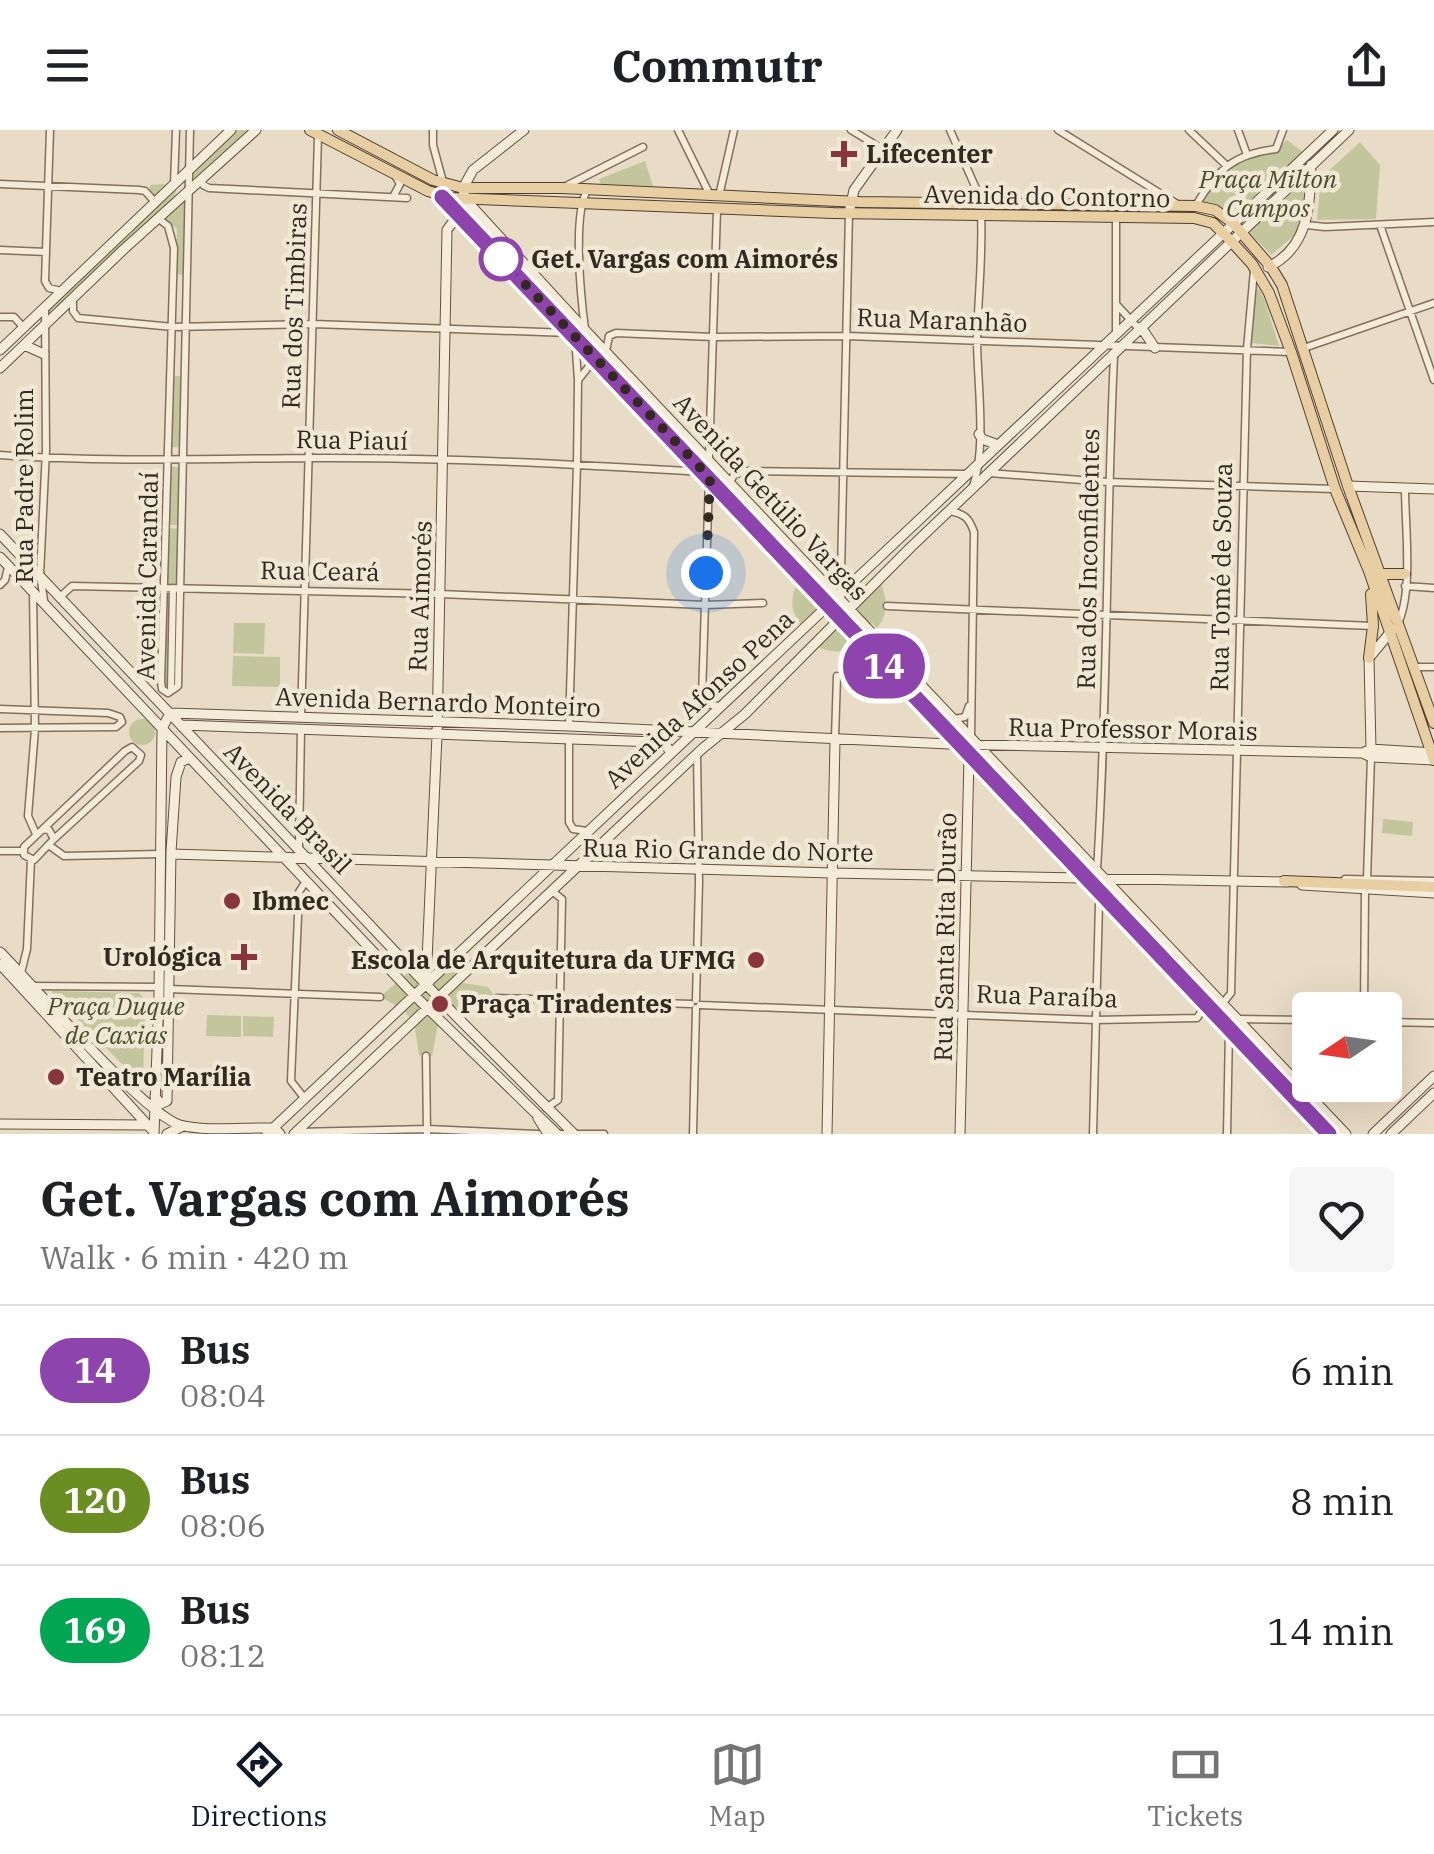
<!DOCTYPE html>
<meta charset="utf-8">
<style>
:root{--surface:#fff;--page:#f6f6f6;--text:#202124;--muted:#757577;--line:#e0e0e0;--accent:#111827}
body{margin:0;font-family:"IBM Plex Serif",serif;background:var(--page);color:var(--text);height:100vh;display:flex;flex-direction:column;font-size:38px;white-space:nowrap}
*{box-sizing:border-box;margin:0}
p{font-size:32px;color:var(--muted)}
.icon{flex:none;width:55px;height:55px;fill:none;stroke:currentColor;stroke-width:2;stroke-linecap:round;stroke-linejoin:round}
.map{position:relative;height:1004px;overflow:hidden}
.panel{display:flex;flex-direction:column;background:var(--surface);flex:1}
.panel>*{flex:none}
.badge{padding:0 20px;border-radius:32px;font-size:35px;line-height:65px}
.needle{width:65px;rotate:257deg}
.fabs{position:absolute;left:1292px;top:862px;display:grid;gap:20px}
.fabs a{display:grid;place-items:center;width:110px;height:110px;border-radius:10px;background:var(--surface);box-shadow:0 10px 40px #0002;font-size:50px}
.you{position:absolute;width:50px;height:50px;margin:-25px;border:8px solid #fff;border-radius:50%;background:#1a73e8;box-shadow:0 0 0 15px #1a73e833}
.map>.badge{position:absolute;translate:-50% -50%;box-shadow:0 0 0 5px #fff}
.round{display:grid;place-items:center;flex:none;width:105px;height:105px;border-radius:10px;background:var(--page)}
.overview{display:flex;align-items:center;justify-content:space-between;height:170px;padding:0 40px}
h1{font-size:48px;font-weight:700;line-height:75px}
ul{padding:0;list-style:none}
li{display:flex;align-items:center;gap:30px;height:130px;padding:0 40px;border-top:2px solid var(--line)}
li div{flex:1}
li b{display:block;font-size:38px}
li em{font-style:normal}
li .badge{min-width:110px;font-weight:700;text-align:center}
header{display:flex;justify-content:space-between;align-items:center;height:130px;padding:0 40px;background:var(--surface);font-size:45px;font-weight:700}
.menu{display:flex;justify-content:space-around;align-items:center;height:140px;border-top:2px solid var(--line);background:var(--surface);font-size:28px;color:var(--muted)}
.menu a{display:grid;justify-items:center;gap:5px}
.menu .current{color:var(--accent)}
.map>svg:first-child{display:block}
</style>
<header><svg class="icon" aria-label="menu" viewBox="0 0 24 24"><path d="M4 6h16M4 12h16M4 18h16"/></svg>Commutr<svg class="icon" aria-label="share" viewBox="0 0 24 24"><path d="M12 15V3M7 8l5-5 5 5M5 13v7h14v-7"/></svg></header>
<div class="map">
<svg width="1434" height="1004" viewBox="0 0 1434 1004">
<rect width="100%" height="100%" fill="#e9dcc6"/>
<path fill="#c3c59c" d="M236,0H250L194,52V39Z
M1287,10L1304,23L1316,11L1308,81L1296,104L1271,125L1233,85L1199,74C1209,56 1229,29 1250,23C1265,18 1274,22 1287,10Z
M1360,12L1380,35L1376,89L1317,90L1321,48Z
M645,31L653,56L601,54L599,49Z
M163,54L176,59L175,69L47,189L48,178L159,71L150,61V55Z
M187,68L184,145L176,144L177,99L164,88Z
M1254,152L1264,168L1279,216L1251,213Z
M173,246H182V317H172Z
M171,337H182L181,395H168Z
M168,398L181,399L179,455H167Z
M804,446L823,465L836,451L853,470L881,453C887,470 889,484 877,498L872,493L862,504L866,509C851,523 834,525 816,516L832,492L819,478L801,495C788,479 790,459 804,446Z
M164,465H180L177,555L168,560L164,558Z
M234,493H265L264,524L233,523Z
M233,526L280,527V557L232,556Z
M129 602a13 13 0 1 1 26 0a13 13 0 1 1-26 0Z
M1383,689L1413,692L1412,706L1382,703Z
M458,823L470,837L457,852L488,857L496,868C482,881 454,870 443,885C436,895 435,914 432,926L419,925L414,892L401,878L380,867L412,839L426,853Z
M52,861L139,863L145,870L143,955L52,864Z
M207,885L241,886V907L206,906Z
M243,886L274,887L273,907L243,906Z"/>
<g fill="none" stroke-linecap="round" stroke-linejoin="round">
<g stroke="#826f5e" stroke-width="9">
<path id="street" d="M50,0L45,151L49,158L61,161
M433,0V15L443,52
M678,0L710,65
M851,0L884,20
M950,0L982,72
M1058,0L1179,75
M1189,0L1227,36
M1238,0L1246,22
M202,49L203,55L209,58L407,68
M0,54L139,60L145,61L155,72
M174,54L176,0
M564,57L643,17
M719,66L734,0
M393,67L400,54L395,45
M1196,75C1218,39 1234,24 1276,19L1283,0
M159,89L168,96L174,118L161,552L162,559L168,563L178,556L190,0
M1307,95L1325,97L1434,92
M1380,95L1434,250
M0,120L46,122
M73,170V181L78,188L173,197L313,194L569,203
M1116,174L1139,199
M0,187H14L24,198
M585,199C581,169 572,82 588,59
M1116,204V88
M1304,218L1434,173
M606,221L609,206L616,203L713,207L847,206L1290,222
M579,249L590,235L599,232
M0,325C102,332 204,329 306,328C438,327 571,334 703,342
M709,329L717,80
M989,343L1108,352L1335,359
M709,349L702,567L704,574L719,576
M730,352L734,345L745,341L968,344
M973,356C987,317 977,251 977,209C978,167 983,125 981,84
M950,381C965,384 969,388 974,402L971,607
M0,455L5,450L8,437
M1405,456L1434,458
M33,463L35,599L28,686L36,704
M60,467L72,456L440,464L705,475L763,473
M44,470L40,445L46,320L45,178
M887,476L1373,496
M840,487L849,83
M1399,491C1413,458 1405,395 1405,358
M1415,537H1434
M171,558L173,458
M0,579L108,583L120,587L122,592L116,597L0,598
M301,588L318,6
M954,589L965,587L969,576
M569,596L577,335L578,250L575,207
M835,608L837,546
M569,611V692L573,699L587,701
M43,699L125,621L132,617L141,625L139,631L54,709L34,730L24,725V717L43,699L49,700L54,709
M50,716L64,726L161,724
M299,716L301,599
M0,721H22
M1085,746L1097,739C1108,568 1106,397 1114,226
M1345,749L1434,751
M1367,749L1371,627
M21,843L27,819L31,730
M33,856L159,857
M169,859L380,867
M497,868L691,874
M696,870L699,752L697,625
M1223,873L1231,863L1247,219L1254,140
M700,875L1095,890L1197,888L1206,875
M1364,880L1365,760
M1238,889L1310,890
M1385,892L1434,893
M426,926L427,1004
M1361,960V955
M305,969L291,951L299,762L306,751
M546,978L558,970L562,769L553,762
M297,1002L427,999L538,1004
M556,1004H604
M693,1004L696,878
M1093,1004L1099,773L1105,769
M1227,1004L1229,900"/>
</g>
<g stroke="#645141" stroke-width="11">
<path id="secondary" d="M524,0L473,40L463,58L465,69L585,200L1346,1004
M442,67L1329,1004
M849,83L854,60L897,0
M1268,137C1309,118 1310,75 1311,35
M1141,197L1155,218
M24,215L44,224
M0,220L231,0
M0,238L123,120L256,0
M979,304L982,309L998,315
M1348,356L1434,359
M0,404L456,886L574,1004
M0,427L414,865L557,1004
M170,583L569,596L949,614L1362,623L1371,619L1434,623
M182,595L656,612L665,614L671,623
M1371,619L1369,528L1393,499
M1362,623L1371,627L1434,630
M171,724L832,743L1287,752
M1302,755L1434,763
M0,822C33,855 144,984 180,995C205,1002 247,997 274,998L280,1004
M0,834L154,1002
M426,853L437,605L447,100L452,93L464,90
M155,966L160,974L167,971L171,722L176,647L181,632L190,628
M538,988L548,1004
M0,994L147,995
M154,1004L159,864L162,599L170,583
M167,1004L183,996
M267,1004L1333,0
M294,1004L702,619L745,584L911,417L1349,0
M827,1004L835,610
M960,1004L969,627
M1373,1004L1434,946
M1391,1004L1434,963"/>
</g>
<g stroke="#503e32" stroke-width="12">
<path id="primary" d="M310,0L428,61L452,68L833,83L1194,88L1213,93L1232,112L1252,134L1269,163L1291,222L1335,359L1369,441L1434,630
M338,0L433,50L463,58H562L860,72L1196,76L1215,80L1233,93L1271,137L1282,155L1348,356L1434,593
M1380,444H1405
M1369,528L1373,496L1371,464
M1284,751L1434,757"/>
</g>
<use href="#street" stroke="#f4ebd9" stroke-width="6"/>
<use href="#secondary" stroke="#f4ebd9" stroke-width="9"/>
<use href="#primary" stroke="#e7cea3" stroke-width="10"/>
</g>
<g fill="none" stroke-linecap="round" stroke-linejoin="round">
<g stroke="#fff" stroke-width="22">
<path id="line" d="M442,67L1329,1004"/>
</g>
<use href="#line" stroke="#8e44ad" stroke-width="15"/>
<path stroke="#342920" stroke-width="10" stroke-dasharray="0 18" d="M501,129L710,348L706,443"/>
</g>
<g fill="#89363b" stroke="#f1e7d5" stroke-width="4">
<path d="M839 9h10v10h10v10h-10v10h-10v-10h-10v-10h10z"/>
<circle cx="232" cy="771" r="10"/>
<path d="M239 812h10v10h10v10h-10v10h-10v-10h-10v-10h10z"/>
<circle cx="756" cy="830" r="10"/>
<circle cx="440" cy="874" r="10"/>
<circle cx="56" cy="947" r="10"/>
</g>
<circle fill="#fff" stroke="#8e44ad" stroke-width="5" cx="501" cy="129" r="20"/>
<g text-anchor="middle" stroke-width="9" stroke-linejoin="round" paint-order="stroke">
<g font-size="25" font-weight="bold" fill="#342920" stroke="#f1e7d5" text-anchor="start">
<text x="866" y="33">Lifecenter</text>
<text x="252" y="780">Ibmec</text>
<text x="222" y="836" text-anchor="end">Urológica</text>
<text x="736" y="839" text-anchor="end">Escola de Arquitetura da UFMG</text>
<text x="460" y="883">Praça Tiradentes</text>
<text x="76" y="956">Teatro Marília</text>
</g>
<g font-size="25" font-style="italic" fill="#474e29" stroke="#f1e7d5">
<text x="1268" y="58">Praça Milton<tspan x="1268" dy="29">Campos</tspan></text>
<text x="116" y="885">Praça Duque<tspan x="116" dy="29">de Caxias</tspan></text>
</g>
<g font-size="25" fill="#342920" stroke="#f1e7d5">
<text transform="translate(1047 66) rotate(1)" y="9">Avenida do Contorno</text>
<text transform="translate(294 176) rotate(-88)" y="9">Rua dos Timbiras</text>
<text transform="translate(942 190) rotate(2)" y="9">Rua Maranhão</text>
<text transform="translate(352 310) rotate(1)" y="9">Rua Piauí</text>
<text transform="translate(24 356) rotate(-90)" y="9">Rua Padre Rolim</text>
<text transform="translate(771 367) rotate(47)" y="9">Avenida Getúlio Vargas</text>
<text transform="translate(1088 429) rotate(-89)" y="9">Rua dos Inconfidentes</text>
<text transform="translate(320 441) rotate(1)" y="9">Rua Ceará</text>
<text transform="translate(147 446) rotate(-89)" y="9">Avenida Carandaí</text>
<text transform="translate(1221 447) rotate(-89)" y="9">Rua Tomé de Souza</text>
<text transform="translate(420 466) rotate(-88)" y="9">Rua Aimorés</text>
<text transform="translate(699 569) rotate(-43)" y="9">Avenida Afonso Pena</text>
<text transform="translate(438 572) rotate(2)" y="9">Avenida Bernardo Monteiro</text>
<text transform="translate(1133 599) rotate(1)" y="9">Rua Professor Morais</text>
<text transform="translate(288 678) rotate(46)" y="9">Avenida Brasil</text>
<text transform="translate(728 720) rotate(1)" y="9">Rua Rio Grande do Norte</text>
<text transform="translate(945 807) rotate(-89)" y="9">Rua Santa Rita Durão</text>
<text transform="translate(1047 866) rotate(2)" y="9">Rua Paraíba</text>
</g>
<g font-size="25" font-weight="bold" fill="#342920" stroke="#f1e7d5" text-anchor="start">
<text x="531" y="138">Get. Vargas com Aimorés</text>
</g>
</g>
</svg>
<div class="fabs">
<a><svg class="needle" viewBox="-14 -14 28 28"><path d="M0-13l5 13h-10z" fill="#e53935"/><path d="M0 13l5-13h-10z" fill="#757577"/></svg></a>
</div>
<div class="you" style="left:706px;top:443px"></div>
<b class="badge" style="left:884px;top:536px;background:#8e44ad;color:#fff">14</b>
</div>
<section class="panel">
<div class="overview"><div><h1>Get. Vargas com Aimorés</h1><p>Walk · 6 min · 420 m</p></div><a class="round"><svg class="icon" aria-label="heart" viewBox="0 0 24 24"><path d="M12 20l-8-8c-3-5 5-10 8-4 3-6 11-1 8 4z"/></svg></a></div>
<ul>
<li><span class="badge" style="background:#8e44ad;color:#fff">14</span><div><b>Bus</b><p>08:04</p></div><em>6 min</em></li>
<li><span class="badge" style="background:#6b8e23;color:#fff">120</span><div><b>Bus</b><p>08:06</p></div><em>8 min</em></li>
<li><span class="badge" style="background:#00a651;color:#fff">169</span><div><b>Bus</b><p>08:12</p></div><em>14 min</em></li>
</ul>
</section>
<nav class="menu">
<a class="current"><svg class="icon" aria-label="directions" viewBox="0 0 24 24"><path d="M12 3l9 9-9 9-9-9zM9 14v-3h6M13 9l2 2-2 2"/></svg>Directions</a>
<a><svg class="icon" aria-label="map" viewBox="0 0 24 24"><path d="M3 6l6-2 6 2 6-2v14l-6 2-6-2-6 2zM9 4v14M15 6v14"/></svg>Map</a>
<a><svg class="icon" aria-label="tickets" viewBox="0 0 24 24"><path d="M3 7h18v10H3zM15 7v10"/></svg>Tickets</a>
</nav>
